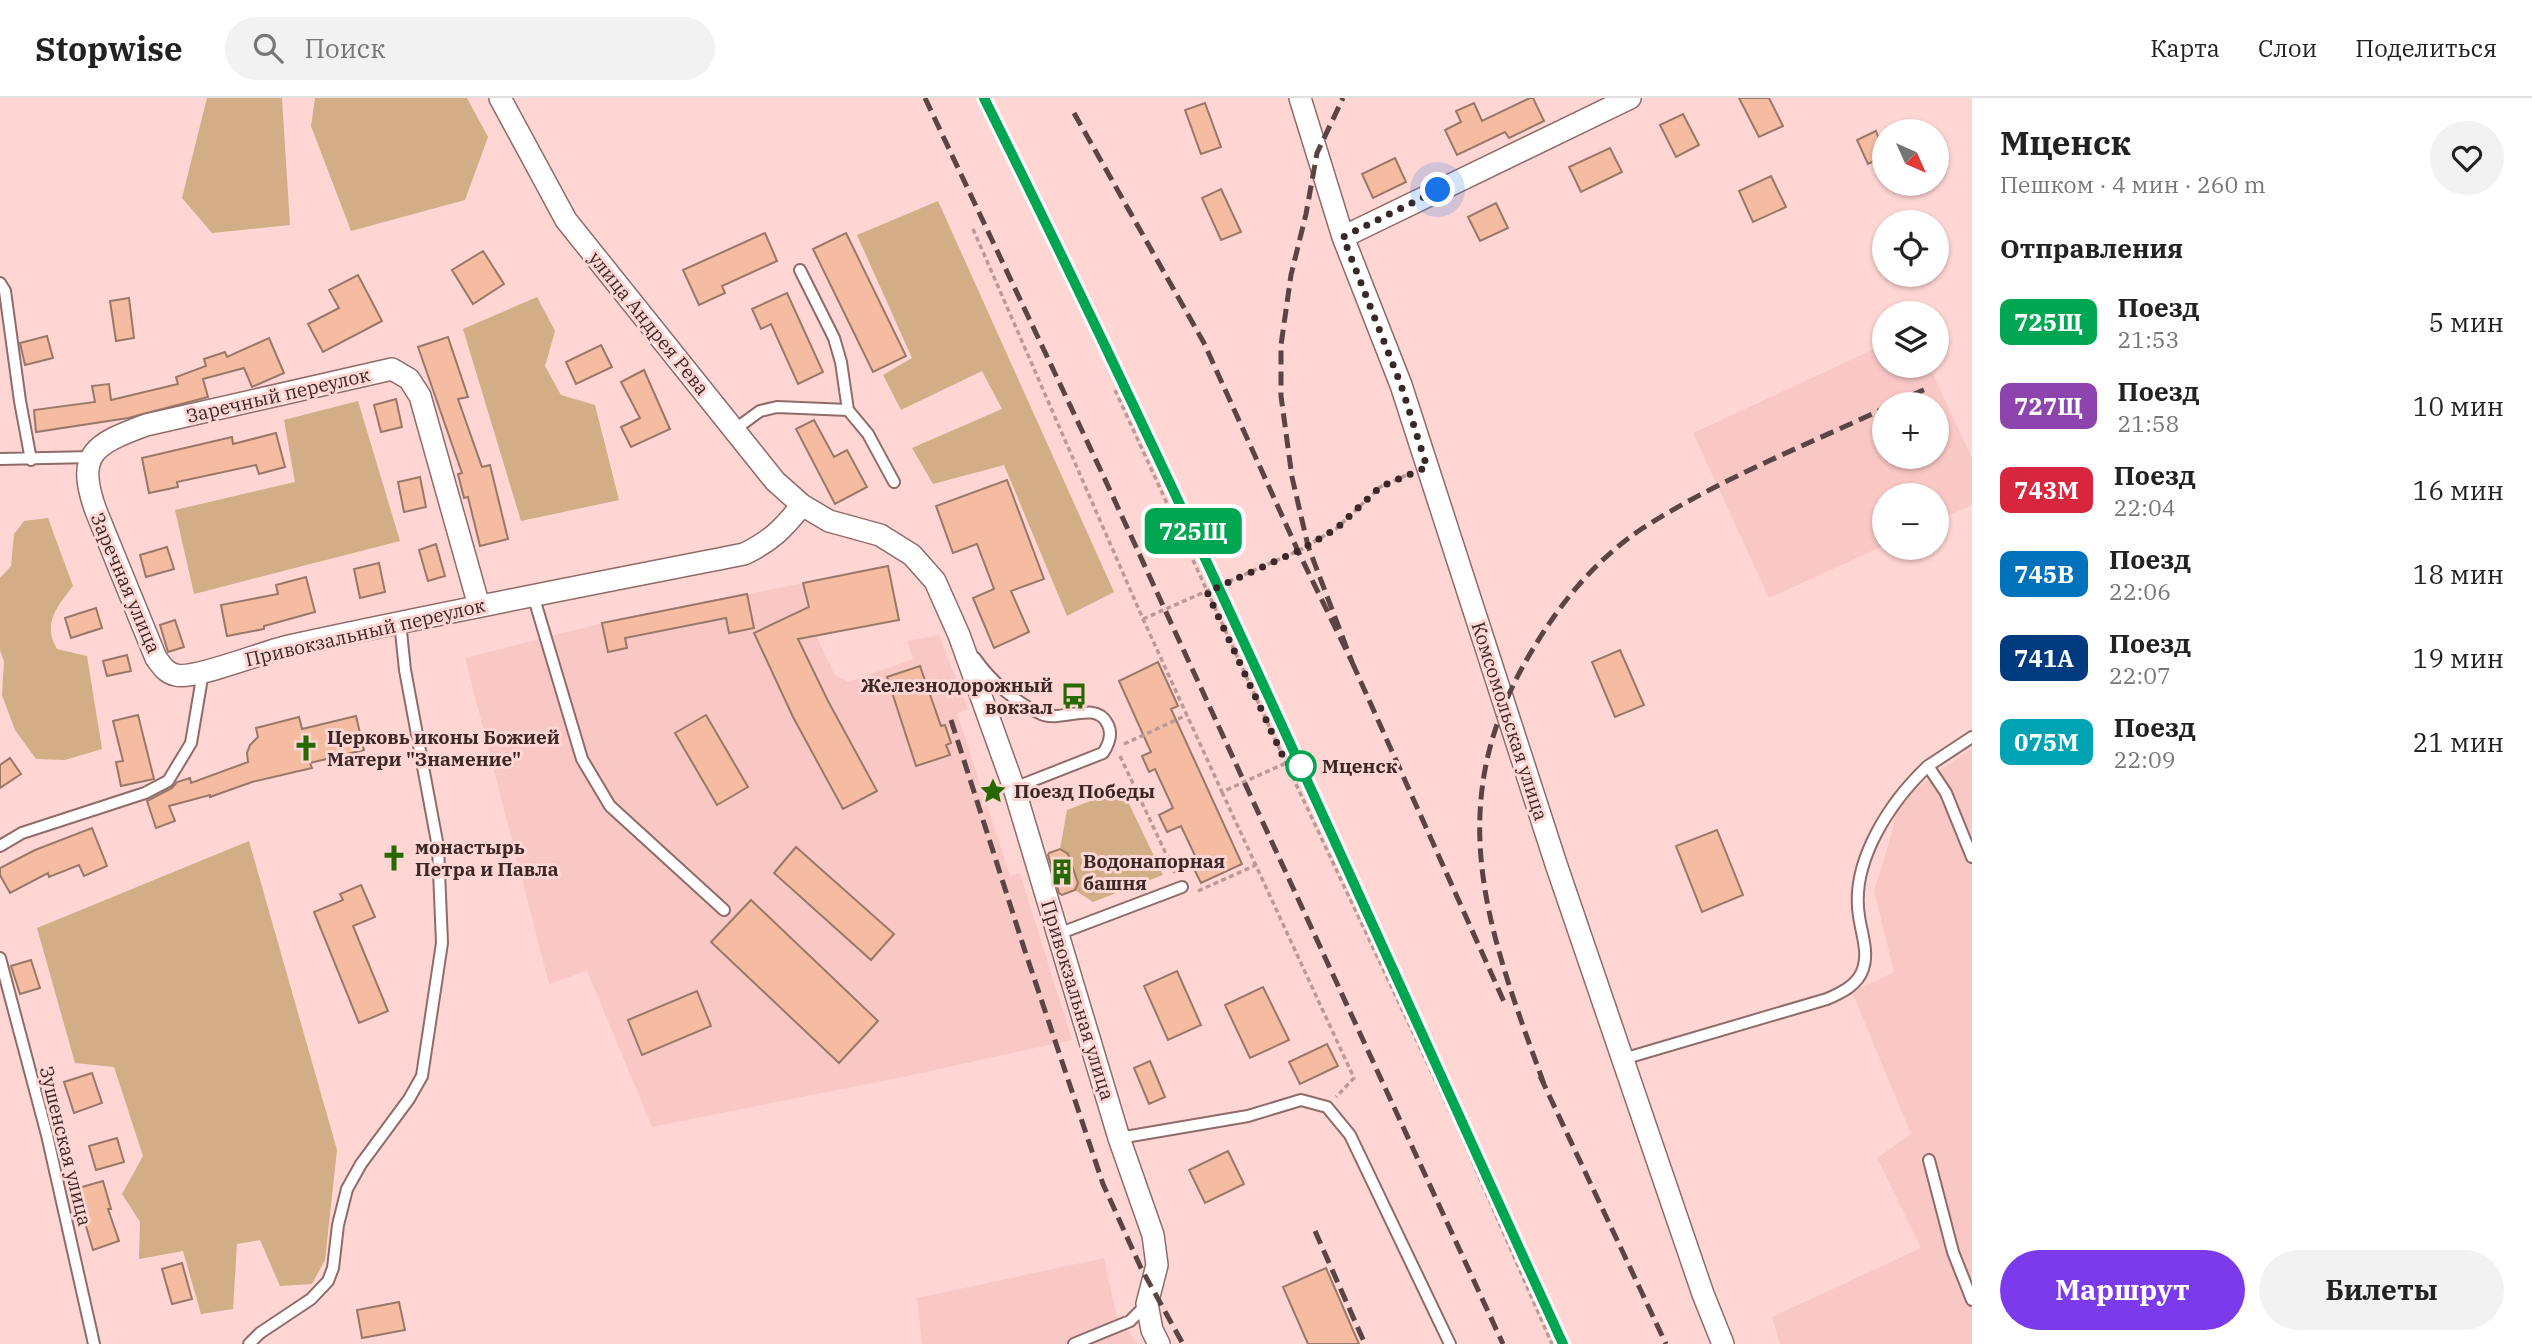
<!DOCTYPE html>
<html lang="ru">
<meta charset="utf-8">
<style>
:root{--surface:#fff;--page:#f2f2f2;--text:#222;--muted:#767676;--line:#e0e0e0;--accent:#7c3aed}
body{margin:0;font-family:"IBM Plex Serif",serif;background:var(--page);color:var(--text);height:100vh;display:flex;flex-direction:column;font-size:26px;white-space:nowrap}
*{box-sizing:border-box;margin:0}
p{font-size:23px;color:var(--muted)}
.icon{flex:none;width:38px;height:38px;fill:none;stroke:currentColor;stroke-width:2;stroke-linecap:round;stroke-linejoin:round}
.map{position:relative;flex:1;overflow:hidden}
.panel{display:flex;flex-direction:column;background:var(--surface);width:560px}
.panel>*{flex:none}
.badge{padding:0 14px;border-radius:10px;font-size:24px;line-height:46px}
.needle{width:46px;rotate:135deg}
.tools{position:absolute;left:1872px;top:21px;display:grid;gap:14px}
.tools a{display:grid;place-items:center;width:77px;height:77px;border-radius:50%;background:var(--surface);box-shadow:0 2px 5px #0004;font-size:35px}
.you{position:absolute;width:35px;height:35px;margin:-18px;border:5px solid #fff;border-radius:50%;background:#1a73e8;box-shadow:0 0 0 10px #1a73e833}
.map>.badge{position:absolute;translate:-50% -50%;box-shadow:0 0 0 4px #fff}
h2{padding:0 28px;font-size:26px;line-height:63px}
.round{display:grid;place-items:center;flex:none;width:74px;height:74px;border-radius:37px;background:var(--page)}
.head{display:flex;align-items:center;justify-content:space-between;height:119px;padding:0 28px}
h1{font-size:33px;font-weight:800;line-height:52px}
.button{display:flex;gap:14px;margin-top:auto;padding:14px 28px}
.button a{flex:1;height:80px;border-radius:42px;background:var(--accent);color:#fff;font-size:28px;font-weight:800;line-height:80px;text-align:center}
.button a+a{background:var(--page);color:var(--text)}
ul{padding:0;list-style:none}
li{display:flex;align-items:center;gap:21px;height:84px;padding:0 28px}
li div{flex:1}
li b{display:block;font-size:26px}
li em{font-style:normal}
li .badge{min-width:77px;font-weight:700;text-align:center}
header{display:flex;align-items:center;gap:42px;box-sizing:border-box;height:98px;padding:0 35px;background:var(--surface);border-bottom:2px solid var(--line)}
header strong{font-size:33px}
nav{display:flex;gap:38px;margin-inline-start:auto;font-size:24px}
.search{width:490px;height:63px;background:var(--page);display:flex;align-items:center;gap:18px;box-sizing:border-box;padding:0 24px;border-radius:38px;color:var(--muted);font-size:26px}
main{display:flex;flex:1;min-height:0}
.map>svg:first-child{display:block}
</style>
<header>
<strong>Stopwise</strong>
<div class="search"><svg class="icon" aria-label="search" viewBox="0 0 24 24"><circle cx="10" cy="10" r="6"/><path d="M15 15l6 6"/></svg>Поиск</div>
<nav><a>Карта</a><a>Слои</a><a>Поделиться</a></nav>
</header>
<main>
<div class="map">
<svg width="1972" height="1246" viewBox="0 0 1972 1246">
<rect width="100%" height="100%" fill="#ffd6d3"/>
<path fill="#f9c8c5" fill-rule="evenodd" d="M1885,246V268H1929L1972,360V407L1937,423V397H1885V447L1769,500L1693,335ZM1885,306H1937V359H1885Z
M803,485L816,538L835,577L848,584L913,561L907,543L939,537L968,611L957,615L1010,778L1020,775L1072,942L903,979L652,1029L587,873L549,886L465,560L602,525Z
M1972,650V1246H1780L1772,1219L1921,1150L1877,1060L1911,1036L1852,894L1894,874L1874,793L1891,738L1898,703Z
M1104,1160L1116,1216L1138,1246H922L917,1200Z"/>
<path fill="#d2ad85" d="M207,0H282L290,127L212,135L182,100Z
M315,0H467L488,39L465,102L351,133L311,28Z
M938,103L1114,494L1067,518L1004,367L933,386L912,350L1002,311L982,273L901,312L883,277L912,260L857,137Z
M537,199L555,233L545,268L561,297L595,307L619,402L521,423L463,231Z
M358,303L400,443L194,496L175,412L295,384L284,322Z
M48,420L73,488C57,509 42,525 57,551L87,558L102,651L65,662L36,661L15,632L2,597L4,564L0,552V480L11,468L14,436L24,423Z
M1122,691L1163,777L1093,804L1075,792L1078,785L1068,756L1060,751L1067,712Z
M249,743L337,1052L325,1162L312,1186L280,1188L260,1142L237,1146L233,1211L201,1216L183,1153L139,1161L140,1124L122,1096L143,1058L114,969L75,965L37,830Z"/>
<path fill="#f5bca1" stroke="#997869" stroke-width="2" d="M1530,0H1533L1544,23L1509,40L1505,34L1457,57L1445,32L1461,24L1456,13L1474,5L1482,23Z
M1739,0H1769L1783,28L1759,39Z
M1205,5L1221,49L1201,56L1185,12Z
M1683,16L1699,47L1676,59L1660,27Z
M1876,33L1885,58L1868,66L1857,42Z
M1610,50L1622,74L1581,94L1569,69Z
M1395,60L1406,84L1373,100L1362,76Z
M1771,78L1786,109L1753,124L1739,93Z
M1221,91L1241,134L1221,142L1202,100Z
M1496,105L1508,130L1480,143L1468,119Z
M765,135L777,163L722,188L725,195L699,207L683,172Z
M846,135L906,258L873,274L813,151Z
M483,153L504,186L473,206L452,172Z
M358,177L382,223L323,254L308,226L339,210L329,192Z
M787,195L823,274L798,286L771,226L761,231L752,211Z
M129,200L134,240L116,243L110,203Z
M47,238L53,260L25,267L20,245Z
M448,239L468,299L458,301L482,369L490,367L508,441L480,448L468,399L464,400L458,376L462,375L418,249Z
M269,240L284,275L252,289L244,270L203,281L208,299L128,320L36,334L34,312L95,304L92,288L109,286L111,302L178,286L176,279L206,268L204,261L225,254L227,259Z
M601,247L612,269L576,286L566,264Z
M644,272L670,331L631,349L621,329L640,320L621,284Z
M396,301L402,329L381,334L374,307Z
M814,322L834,359L847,352L867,389L835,406L796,331Z
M276,335L285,369L259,376L256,367L177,384L178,389L149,395L142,360L232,339L233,346Z
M420,379L426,409L404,414L398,384Z
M1007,382L1044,481L1011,493L1029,534L994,550L973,500L994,491L977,446L953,455L936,408Z
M436,446L445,478L428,483L419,452Z
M167,449L174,471L146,479L140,457Z
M379,465L385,494L360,500L354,471Z
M888,468L899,522L798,541L828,603L877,693L843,711L793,619L754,535L809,509L803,485Z
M306,479L315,514L264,528V531L227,538L221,507L278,496L276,487Z
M747,496L754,530L729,535L726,520L625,540L627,550L608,554L602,525Z
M96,510L102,530L71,540L65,520Z
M175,522L184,549L168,554L160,527Z
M1620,552L1644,607L1615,619L1592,564Z
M127,557L131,573L107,578L103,563Z
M1158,564L1178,608L1171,611L1242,766L1201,785L1192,767L1198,764L1181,728L1167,734L1159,717L1173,710L1155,671L1149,674L1142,658L1151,654L1119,583Z
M920,568L941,628L945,627L951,645L946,647L950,657L916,668L887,579Z
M138,617L154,681L121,688L116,664L123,663L113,623Z
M706,617L748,689L717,707L675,635Z
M356,618L364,652L310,665L312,670L252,684L210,699V697L169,708L175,723L156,730L147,703L172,690L177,684L190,680L191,685L248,664L247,655L250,647L258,639L256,630L299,619L302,631Z
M10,660L21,676L0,690V667Z
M92,730L107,768L84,778L79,767L49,779L48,775L10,795L0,777V770L35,752Z
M1717,732L1743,797L1702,814L1676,748Z
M796,749L894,836L871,862L774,775Z
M1060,751L1068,756L1078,785L1075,792L1062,797L1059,795L1048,757L1049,755Z
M361,787L375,819L353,828L388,913L359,925L314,814L343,802L340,796Z
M751,802L878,923L839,965L711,844Z
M31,862L40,890L20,896L11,868Z
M1177,873L1201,927L1168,942L1144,888Z
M1263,889L1289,942L1250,960L1225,907Z
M697,893L711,928L642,957L628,922Z
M1327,946L1338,968L1300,986L1289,964Z
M1150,963L1165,999L1149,1006L1134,970Z
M92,975L102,1005L74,1015L64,984Z
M117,1040L124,1064L96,1072L89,1048Z
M1228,1053L1244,1086L1205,1105L1189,1072Z
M103,1083L111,1111H108L119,1143L93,1152L75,1091Z
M182,1165L192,1201L172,1206L162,1171Z
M1326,1170L1359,1246H1308L1283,1189Z
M399,1204L405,1232L362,1240L357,1212Z"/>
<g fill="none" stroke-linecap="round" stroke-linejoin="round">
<g stroke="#8f6b69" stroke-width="14">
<path id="service" d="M800,172L834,240L841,264L848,312
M0,185L5,193L20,303L31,362
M734,332L760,313L777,309L848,312L868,336L894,384
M0,361L92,359
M533,497L582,661L610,708L724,812
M975,560C991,583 1015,604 1041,616C1060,625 1095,602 1107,625C1113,635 1109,646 1103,655L1014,690
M1928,668L1972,639
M0,748L22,735L145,695L168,683L191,645L203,574
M1058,836L1182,789
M0,860L47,1037L94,1246
M1623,961L1827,901C1841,895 1858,887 1863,871C1869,854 1861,834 1859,818C1850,763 1891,703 1928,668L1946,695L1972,759
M1119,1040L1248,1018L1301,1002L1327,1009L1350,1037L1450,1246
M1929,1062L1953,1154L1972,1202
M249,1246L260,1235L311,1201L328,1183L333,1170L338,1127L347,1091L361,1066L409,1001L422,978L442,845L438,749L405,572L400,524
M1074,1246L1130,1223L1147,1206"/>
</g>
<g stroke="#8f6b69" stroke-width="24">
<path id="minor" d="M500,0L566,122L775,383L802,407L829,423L880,437L912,457L935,483L959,537L1014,690L1119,1040L1153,1137L1157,1167L1147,1206L1152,1232L1159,1246
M1300,0L1343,139L1401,287L1556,766L1703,1196L1723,1246
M1343,139L1630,0
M479,508L420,298L409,281L392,271L146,327C95,346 75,355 96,413L156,560C162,568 166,575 176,577C195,582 265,553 289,548C440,515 592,486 744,456C771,443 783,431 802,407"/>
</g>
<path stroke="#ba9a98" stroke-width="3.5" stroke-dasharray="5 3.5" stroke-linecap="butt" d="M973,131L1143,521L1222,694L1286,665
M1115,292L1286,665L1457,1028L1552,1246
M1143,521L1298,453L1336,431L1380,389L1409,376
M1124,646L1187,617
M1120,658L1175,775
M1222,694L1354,980L1336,999
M1198,793L1256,767"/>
<use href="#service" stroke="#fff" stroke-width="10"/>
<use href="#minor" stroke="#fff" stroke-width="21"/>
<path stroke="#594544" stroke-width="5" stroke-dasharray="14 7" stroke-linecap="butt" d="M925,0L1102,375L1503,1246
M984,0C1189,410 1374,829 1563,1246
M1074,15L1204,245L1298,453L1352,564L1308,448L1292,379L1281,298V247L1291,177L1306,116L1317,55L1343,0
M1892,306L1930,289
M1352,564L1505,906
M951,622L1024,850L1103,1086L1141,1170L1183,1246
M1540,978L1666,1246
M1544,986C1486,827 1438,703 1536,546C1564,500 1598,460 1643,430C1718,382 1804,348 1885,310
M1315,1133L1365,1246"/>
</g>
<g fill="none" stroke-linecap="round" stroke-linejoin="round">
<g stroke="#fff" stroke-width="16">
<path id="line" d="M984,0C1189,410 1372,829 1563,1246"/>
</g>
<use href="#line" stroke="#00a651" stroke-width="10"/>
<path stroke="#382928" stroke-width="7" stroke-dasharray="0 12.6" d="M1301,668L1286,665L1207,494L1298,453L1336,431L1380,389L1427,369L1401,287L1343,139L1438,92"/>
</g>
<defs>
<g id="bus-bare" transform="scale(2.1)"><path d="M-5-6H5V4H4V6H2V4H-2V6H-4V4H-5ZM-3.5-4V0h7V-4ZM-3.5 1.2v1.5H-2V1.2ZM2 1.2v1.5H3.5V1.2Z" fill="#266900" stroke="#ffd6d3" stroke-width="2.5" paint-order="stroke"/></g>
<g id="church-bare" transform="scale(2.1)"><path d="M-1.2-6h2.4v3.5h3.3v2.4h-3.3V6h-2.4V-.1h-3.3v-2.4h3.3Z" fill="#266900" stroke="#ffd6d3" stroke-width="2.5" paint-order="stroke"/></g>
<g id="sight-bare" transform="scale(2.1)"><path d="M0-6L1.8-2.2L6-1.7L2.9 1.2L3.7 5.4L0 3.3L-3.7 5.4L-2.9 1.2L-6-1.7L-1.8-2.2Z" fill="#266900" stroke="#ffd6d3" stroke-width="2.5" paint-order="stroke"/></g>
<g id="building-bare" transform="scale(2.1)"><path d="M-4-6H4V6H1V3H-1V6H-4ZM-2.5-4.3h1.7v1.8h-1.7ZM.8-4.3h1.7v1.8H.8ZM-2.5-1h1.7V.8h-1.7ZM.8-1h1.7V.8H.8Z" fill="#266900" stroke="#ffd6d3" stroke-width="2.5" paint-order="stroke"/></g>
</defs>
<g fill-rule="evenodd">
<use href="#bus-bare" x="1074" y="598"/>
<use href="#church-bare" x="306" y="650"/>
<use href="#sight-bare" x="993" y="693"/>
<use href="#church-bare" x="394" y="760"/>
<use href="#building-bare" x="1062" y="774"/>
</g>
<circle fill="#fff" stroke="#00a651" stroke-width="3.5" cx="1301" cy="668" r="14"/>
<g text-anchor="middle" stroke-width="6" stroke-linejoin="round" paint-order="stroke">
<g font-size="19" fill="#382928" stroke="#ffd6d3">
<text transform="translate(649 225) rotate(51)" y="7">улица Андрея Рева</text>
<text transform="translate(278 297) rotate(-13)" y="7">Заречный переулок</text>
<text transform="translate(126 485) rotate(67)" y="7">Заречная улица</text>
<text transform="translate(365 534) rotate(-13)" y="7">Привокзальный переулок</text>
<text transform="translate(1510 623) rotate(72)" y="7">Комсомольская улица</text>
<text transform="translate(1078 902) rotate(73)" y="7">Привокзальная улица</text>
<text transform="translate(66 1048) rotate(76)" y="7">Зушенская улица</text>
</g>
<g font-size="19" font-weight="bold" fill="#382928" stroke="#ffd6d3" text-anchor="start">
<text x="1053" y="594" text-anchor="end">Железнодорожный<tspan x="1053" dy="22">вокзал</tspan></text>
<text x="327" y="646">Церковь иконы Божией<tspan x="327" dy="22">Матери "Знамение"</tspan></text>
<text x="1014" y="700">Поезд Победы</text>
<text x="415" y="756">монастырь<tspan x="415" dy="22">Петра и Павла</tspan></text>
<text x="1083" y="770">Водонапорная<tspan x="1083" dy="22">башня</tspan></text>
</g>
<g font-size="19" font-weight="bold" fill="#382928" stroke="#ffd6d3" text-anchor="start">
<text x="1322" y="675">Мценск</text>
</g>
</g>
</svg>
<div class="tools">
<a><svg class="needle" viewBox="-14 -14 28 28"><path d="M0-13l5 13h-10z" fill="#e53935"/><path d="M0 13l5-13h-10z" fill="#767676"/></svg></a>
<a><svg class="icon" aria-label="locate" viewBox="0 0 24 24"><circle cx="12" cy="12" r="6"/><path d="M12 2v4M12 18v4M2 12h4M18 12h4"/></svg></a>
<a><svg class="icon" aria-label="layers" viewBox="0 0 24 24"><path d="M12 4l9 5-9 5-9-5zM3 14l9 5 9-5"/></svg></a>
<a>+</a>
<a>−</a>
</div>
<div class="you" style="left:1438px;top:92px"></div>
<b class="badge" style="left:1193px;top:433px;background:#00a651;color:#fff">725Щ</b>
</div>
<section class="panel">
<div class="head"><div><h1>Мценск</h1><p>Пешком · 4 мин · 260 m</p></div><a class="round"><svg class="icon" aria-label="heart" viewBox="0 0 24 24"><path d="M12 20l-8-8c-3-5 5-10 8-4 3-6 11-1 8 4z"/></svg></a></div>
<h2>Отправления</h2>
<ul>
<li><span class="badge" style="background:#00a651;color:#fff">725Щ</span><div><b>Поезд</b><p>21:53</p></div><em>5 мин</em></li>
<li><span class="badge" style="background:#8e44ad;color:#fff">727Щ</span><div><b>Поезд</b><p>21:58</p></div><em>10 мин</em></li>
<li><span class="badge" style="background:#d7263d;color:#fff">743М</span><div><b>Поезд</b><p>22:04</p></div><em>16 мин</em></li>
<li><span class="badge" style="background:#0072bc;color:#fff">745В</span><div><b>Поезд</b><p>22:06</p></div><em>18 мин</em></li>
<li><span class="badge" style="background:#003b80;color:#fff">741А</span><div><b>Поезд</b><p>22:07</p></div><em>19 мин</em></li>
<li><span class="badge" style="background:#00a3b4;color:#fff">075М</span><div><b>Поезд</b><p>22:09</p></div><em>21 мин</em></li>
</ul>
<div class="button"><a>Маршрут</a><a>Билеты</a></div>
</section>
</main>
